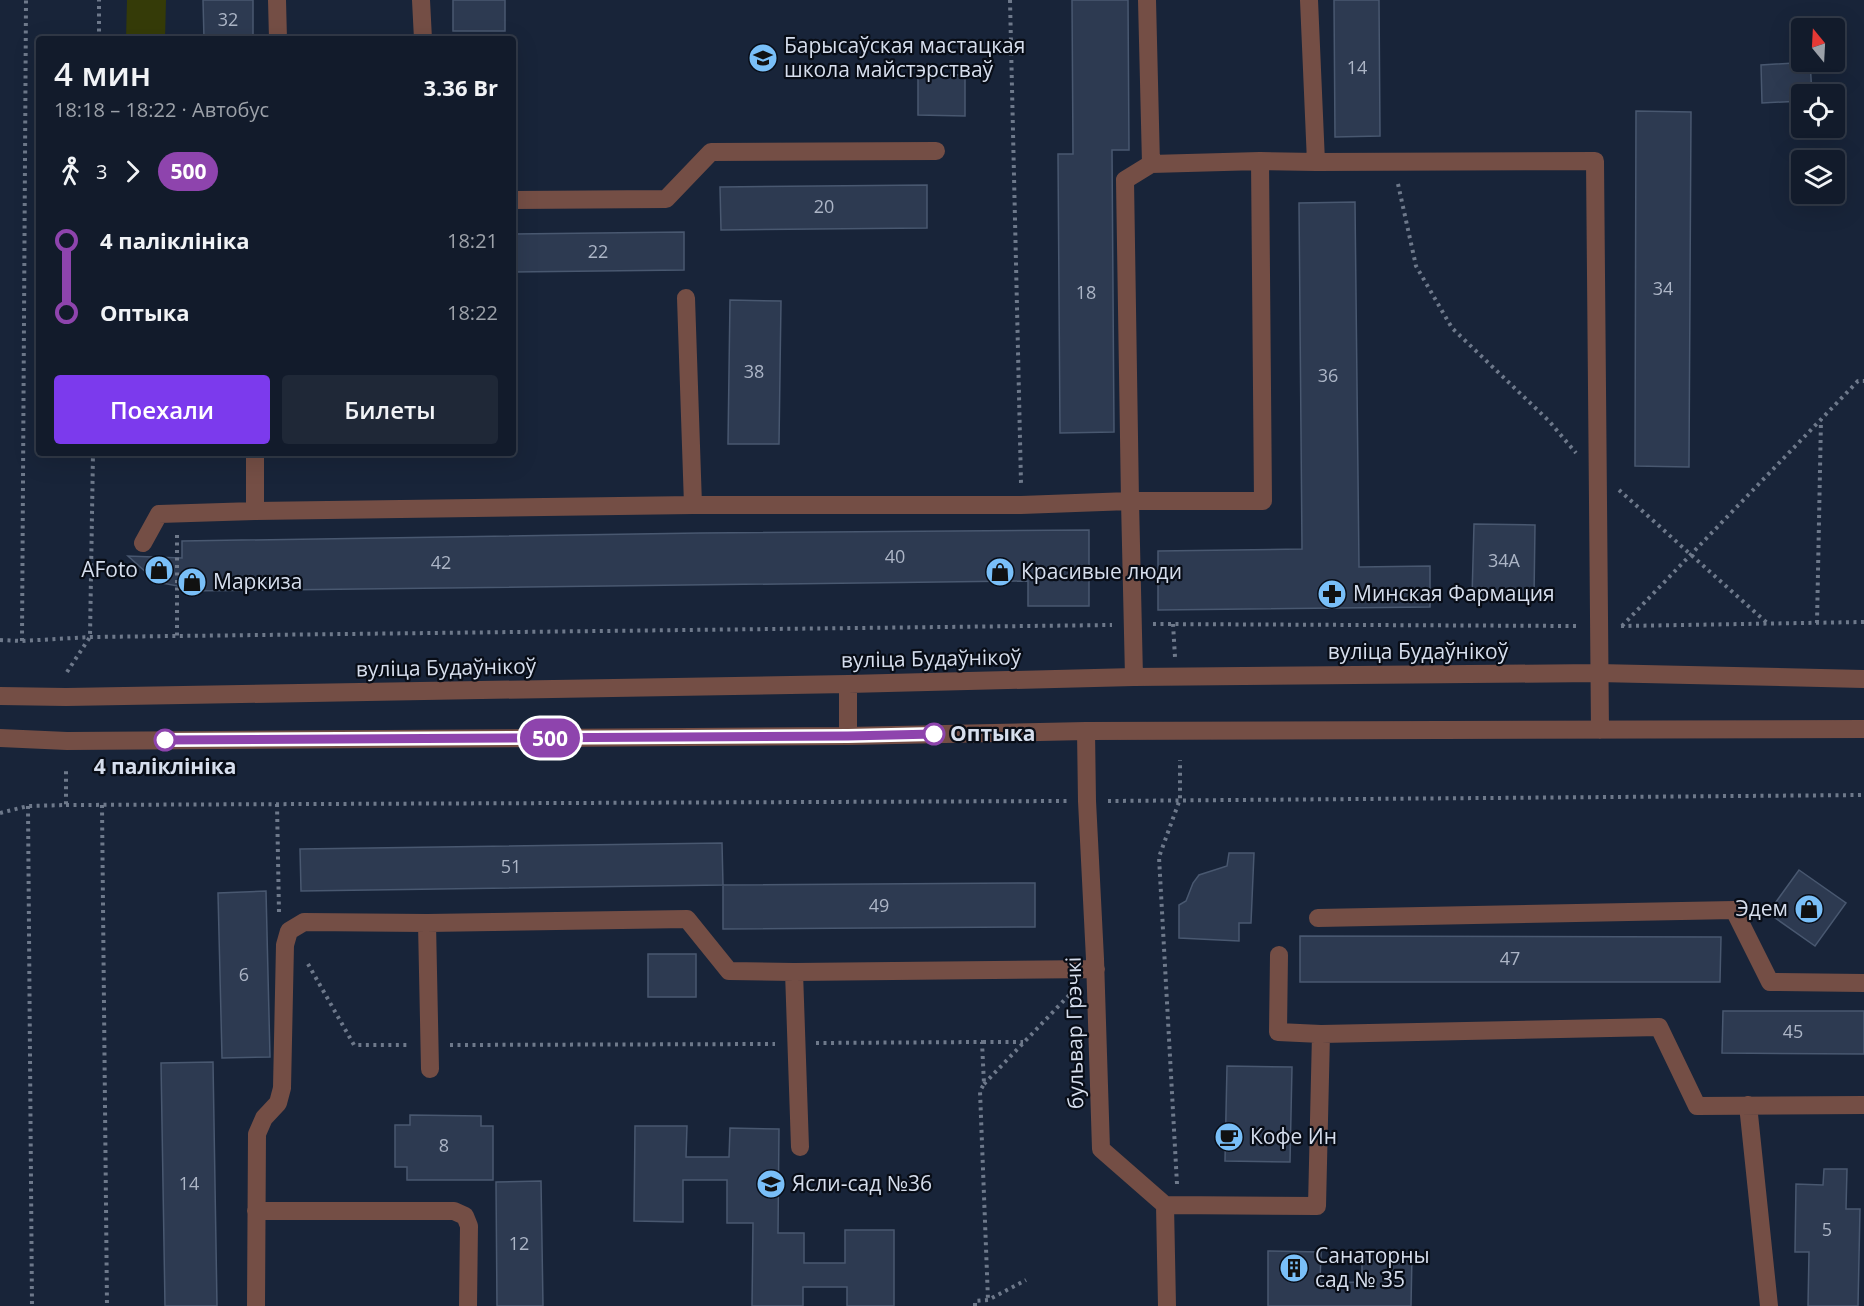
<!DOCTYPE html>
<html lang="ru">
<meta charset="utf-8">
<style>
:root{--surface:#121b2b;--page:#1f2837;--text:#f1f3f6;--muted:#9ca1a9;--line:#313947;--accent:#7c3aed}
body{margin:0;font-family:"Open Sans",sans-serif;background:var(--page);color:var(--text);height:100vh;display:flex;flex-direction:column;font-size:22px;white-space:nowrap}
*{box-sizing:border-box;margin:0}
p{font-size:20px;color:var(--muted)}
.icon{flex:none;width:33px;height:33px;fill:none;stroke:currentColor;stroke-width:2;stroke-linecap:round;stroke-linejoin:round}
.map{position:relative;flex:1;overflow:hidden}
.side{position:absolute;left:36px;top:36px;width:480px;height:420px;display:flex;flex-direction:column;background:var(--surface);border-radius:6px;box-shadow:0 6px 24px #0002,0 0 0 2px var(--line)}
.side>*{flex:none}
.badge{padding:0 12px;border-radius:20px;font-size:21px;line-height:39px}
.needle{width:39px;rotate:342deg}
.tools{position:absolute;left:1791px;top:18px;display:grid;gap:12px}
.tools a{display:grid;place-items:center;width:54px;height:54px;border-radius:6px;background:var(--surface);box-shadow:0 6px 24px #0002,0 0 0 2px var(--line);font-size:30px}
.map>.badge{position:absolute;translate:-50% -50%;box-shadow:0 0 0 3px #fff}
.legs{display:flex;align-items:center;gap:9px;height:66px;padding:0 18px;font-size:20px}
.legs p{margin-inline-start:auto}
.overview{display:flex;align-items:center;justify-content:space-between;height:102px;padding:0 18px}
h1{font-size:33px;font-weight:600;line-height:45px}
.action{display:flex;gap:12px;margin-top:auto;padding:12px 18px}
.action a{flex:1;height:69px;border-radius:6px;background:var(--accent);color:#fff;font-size:24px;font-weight:600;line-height:69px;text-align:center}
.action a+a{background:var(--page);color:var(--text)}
ul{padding:0 18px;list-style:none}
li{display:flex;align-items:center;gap:21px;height:72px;font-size:22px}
li i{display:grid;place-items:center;width:9px;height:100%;margin:0 8px;background:currentColor}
li i::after{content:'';width:15px;height:15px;margin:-8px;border:4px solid;border-radius:50%;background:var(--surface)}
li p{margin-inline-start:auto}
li:first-child i{background:linear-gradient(#0000 50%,currentColor 0)}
li:last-child i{background:linear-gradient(currentColor 50%,#0000 0)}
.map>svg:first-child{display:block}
</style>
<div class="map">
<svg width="1864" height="1306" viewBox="0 0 1864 1306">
<rect width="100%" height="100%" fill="#182439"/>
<path fill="#353b08" d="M127,0H166L165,39H126Z"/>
<path fill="#2d3a51" stroke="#495870" stroke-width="1.5" d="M203,0H253V39H204Z
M453,0H505V31H453Z
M1072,0H1128L1129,150H1112L1114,432L1060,433L1058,154H1073Z
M1334,0H1379L1380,136L1335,137Z
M1810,62L1812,94H1802V101L1762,103L1761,65Z
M918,75H965V116L918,115Z
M1636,111L1691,112L1689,467L1635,466Z
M927,185V228L721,230L720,187Z
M1355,202L1359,567L1430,566V607L1158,610V551L1302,549L1299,203Z
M684,232V270L513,272V234Z
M730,300L781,301L779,444H728Z
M1474,524L1535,525L1534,598L1472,597Z
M1089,530V606H1028V581L183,591V587L157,582L128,556L182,558V541L700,533Z
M722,843L723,885L301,891L300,849Z
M1229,853H1254L1251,923H1239V941L1179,938V905L1186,901L1193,883L1199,875L1227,866Z
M1799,870L1846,903L1815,946L1768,913Z
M1035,883V927L723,929V885Z
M266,891L270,1057L222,1058L218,893Z
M1300,936L1721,937L1720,982H1300Z
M648,954H696V997H648Z
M1723,1011H1864V1054L1722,1053Z
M213,1062L217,1306H165L161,1063Z
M1227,1066L1292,1067L1290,1162L1225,1161Z
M410,1115L481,1116V1126H493V1180H407V1167H395V1125H410Z
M635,1126H687L686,1157H729L730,1128L779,1129L778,1233H804V1263H845V1230H894V1306H847V1287H803V1306H752L753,1223H727V1180H683V1222L634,1221Z
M1824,1169H1847L1846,1209H1860L1858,1306H1808L1809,1252H1795L1796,1184L1823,1185Z
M541,1181L543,1306H497L496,1182Z
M1268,1251L1321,1252L1320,1283L1362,1282V1253L1412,1254L1411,1306H1268Z"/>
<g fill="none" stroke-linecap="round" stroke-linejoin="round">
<path stroke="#6e798b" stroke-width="4" stroke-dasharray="3 4.5" stroke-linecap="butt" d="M1010,0L1021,483
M99,39V0
M1398,184L1416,266L1452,328L1549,421L1576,453
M1619,490L1767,623
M177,535V636
M1817,623L1821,419
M1153,624L1577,626
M1173,624L1175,657
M1621,626L1864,622
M1622,626L1858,381H1864
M0,640L22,641L90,637L1112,625
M22,641L26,0
M67,672L90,637L93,453
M1108,801L1864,795
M277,804L279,912
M66,805L1067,801
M102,805L107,1306
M28,806L32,1306
M0,813L28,806L66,805V767
M308,964L354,1045H409
M983,1042H1023
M816,1043L982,1042L984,1084L980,1091L988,1300
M450,1045L775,1044
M984,1084L1074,990
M1177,1184L1159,857L1180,799V760
M975,1306V1301L988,1300L1026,1280"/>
<path stroke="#744e45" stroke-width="18" d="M277,0L278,39
M421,0L423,39
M1147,0L1151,164L1125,180L1130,501H1263L1260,161L1151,164
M1260,161L1316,162L1309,0
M1316,162L1595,161L1600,730
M513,200L666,199L711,152L936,151
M686,298L693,505
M255,453V511L693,505H1021L1130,501L1134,677
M143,543L159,514L255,511
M848,684V736
M0,696L66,697L848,684L1134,677L1598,673L1864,679
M1086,731L1087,801L1095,959L1101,1149L1165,1205L1167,1306
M0,738L67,741L848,736L1086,731L1864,729
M1318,918L1734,910L1770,982L1864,983
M427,923L430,1069
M1279,955L1278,1032L1321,1034
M794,972L800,1147
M1748,1105L1769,1306
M1165,1205L1317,1206L1321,1034L1659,1027L1697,1106L1864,1105
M256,1211H454L465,1216L469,1226L468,1306
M256,1306L257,1134L264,1118L278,1103L282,1088L285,945L289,931L304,922L427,923L687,919L729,971L794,972L1096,969"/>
</g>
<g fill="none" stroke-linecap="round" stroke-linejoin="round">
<g stroke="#fff" stroke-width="14">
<path id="line-1" d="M165,740L848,736L934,734"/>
</g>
<use href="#line-1" stroke="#8e44ad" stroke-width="9"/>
</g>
<defs>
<g id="school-disc" transform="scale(1.5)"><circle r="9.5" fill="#79bff8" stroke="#080d17"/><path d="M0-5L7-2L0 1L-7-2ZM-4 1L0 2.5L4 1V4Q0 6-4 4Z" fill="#111"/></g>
<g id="shop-disc" transform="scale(1.5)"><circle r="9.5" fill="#79bff8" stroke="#080d17"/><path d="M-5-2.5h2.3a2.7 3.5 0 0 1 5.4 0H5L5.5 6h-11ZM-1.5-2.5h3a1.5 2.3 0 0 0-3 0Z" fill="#111"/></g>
<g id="pharmacy-disc" transform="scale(1.5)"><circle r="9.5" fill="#79bff8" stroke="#080d17"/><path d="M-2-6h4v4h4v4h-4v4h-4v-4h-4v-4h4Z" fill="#111"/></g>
<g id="cafe-disc" transform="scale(1.5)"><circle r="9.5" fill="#79bff8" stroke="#080d17"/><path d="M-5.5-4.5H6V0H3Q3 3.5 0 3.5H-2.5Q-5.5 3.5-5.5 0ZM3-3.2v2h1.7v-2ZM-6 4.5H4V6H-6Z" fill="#111"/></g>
<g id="building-disc" transform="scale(1.5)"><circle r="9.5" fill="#79bff8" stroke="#080d17"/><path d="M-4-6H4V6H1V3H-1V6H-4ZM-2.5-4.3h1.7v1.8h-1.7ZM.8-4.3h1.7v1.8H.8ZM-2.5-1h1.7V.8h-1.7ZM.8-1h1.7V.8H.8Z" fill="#111"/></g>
</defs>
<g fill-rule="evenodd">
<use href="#school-disc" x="763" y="58"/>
<use href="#shop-disc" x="159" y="570"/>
<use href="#shop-disc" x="1000" y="572"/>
<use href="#shop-disc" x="192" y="582"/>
<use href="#pharmacy-disc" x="1332" y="594"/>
<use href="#shop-disc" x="1809" y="909"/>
<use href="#cafe-disc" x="1229" y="1137"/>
<use href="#school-disc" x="771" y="1184"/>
<use href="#building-disc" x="1294" y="1268"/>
</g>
<g fill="#fff" stroke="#8e44ad" stroke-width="3">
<circle cx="934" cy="734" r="10"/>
<circle cx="165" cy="740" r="10"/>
</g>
<g text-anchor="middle" stroke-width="4.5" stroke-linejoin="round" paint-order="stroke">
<g font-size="18" fill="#acb5c6">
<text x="228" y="26">32</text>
<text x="1357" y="74">14</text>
<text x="824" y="213">20</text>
<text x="598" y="258">22</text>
<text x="1663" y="295">34</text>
<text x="1086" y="299">18</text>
<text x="754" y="378">38</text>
<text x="1328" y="382">36</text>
<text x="895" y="563">40</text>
<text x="1504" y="567">34А</text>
<text x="441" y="569">42</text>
<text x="511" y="873">51</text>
<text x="879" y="912">49</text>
<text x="1510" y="965">47</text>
<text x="244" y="981">6</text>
<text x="1793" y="1038">45</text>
<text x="444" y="1152">8</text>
<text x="189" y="1190">14</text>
<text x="1827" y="1236">5</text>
<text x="519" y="1250">12</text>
</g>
<g font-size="21" fill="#d6deed" stroke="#080d17" text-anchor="start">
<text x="784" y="53">Барысаўская мастацкая<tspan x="784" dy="24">школа майстэрстваў</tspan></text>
<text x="138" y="577" text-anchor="end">AFoto</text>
<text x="1021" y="579">Красивые люди</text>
<text x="213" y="589">Маркиза</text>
<text x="1353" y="601">Минская Фармация</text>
<text x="1788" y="916" text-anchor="end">Эдем</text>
<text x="1250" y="1144">Кофе Ин</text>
<text x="792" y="1191">Ясли-сад №36</text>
<text x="1315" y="1263">Санаторны<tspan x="1315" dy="24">сад № 35</tspan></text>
</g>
<g font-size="21" fill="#d6deed" stroke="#080d17">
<text x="1418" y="659">вуліца Будаўнікоў</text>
<text transform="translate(931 659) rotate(-1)" y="7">вуліца Будаўнікоў</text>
<text transform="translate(446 668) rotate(-1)" y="7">вуліца Будаўнікоў</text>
<text transform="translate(1075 1033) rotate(-91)" y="7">бульвар Грэчкі</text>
</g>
<g font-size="21" font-weight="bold" fill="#d6deed" stroke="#080d17" text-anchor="start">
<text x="950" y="741">Оптыка</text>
<text x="165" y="774" text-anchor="middle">4 паліклініка</text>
</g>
</g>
</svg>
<div class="tools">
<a><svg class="needle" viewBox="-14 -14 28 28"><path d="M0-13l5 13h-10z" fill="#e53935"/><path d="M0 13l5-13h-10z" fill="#9ca1a9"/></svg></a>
<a><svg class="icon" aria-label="locate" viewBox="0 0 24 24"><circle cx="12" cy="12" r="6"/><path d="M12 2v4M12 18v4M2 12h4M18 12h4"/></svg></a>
<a><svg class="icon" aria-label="layers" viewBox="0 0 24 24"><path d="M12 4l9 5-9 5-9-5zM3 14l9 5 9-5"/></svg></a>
</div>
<b class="badge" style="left:550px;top:738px;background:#8e44ad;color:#fff">500</b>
<section class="side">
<div class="overview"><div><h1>4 мин</h1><p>18:18 – 18:22 · Автобус</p></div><b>3.36 Br</b></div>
<div class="legs"><svg class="icon" aria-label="walk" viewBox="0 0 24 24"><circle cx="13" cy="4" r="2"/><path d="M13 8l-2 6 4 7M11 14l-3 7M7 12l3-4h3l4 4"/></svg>3<svg class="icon" aria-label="forward" viewBox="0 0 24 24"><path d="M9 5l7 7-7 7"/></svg><b class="badge" style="background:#8e44ad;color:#fff">500</b></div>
<ul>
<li><i style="color:#8e44ad"></i><b>4 паліклініка</b><p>18:21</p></li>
<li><i style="color:#8e44ad"></i><b>Оптыка</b><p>18:22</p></li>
</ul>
<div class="action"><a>Поехали</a><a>Билеты</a></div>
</section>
</div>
